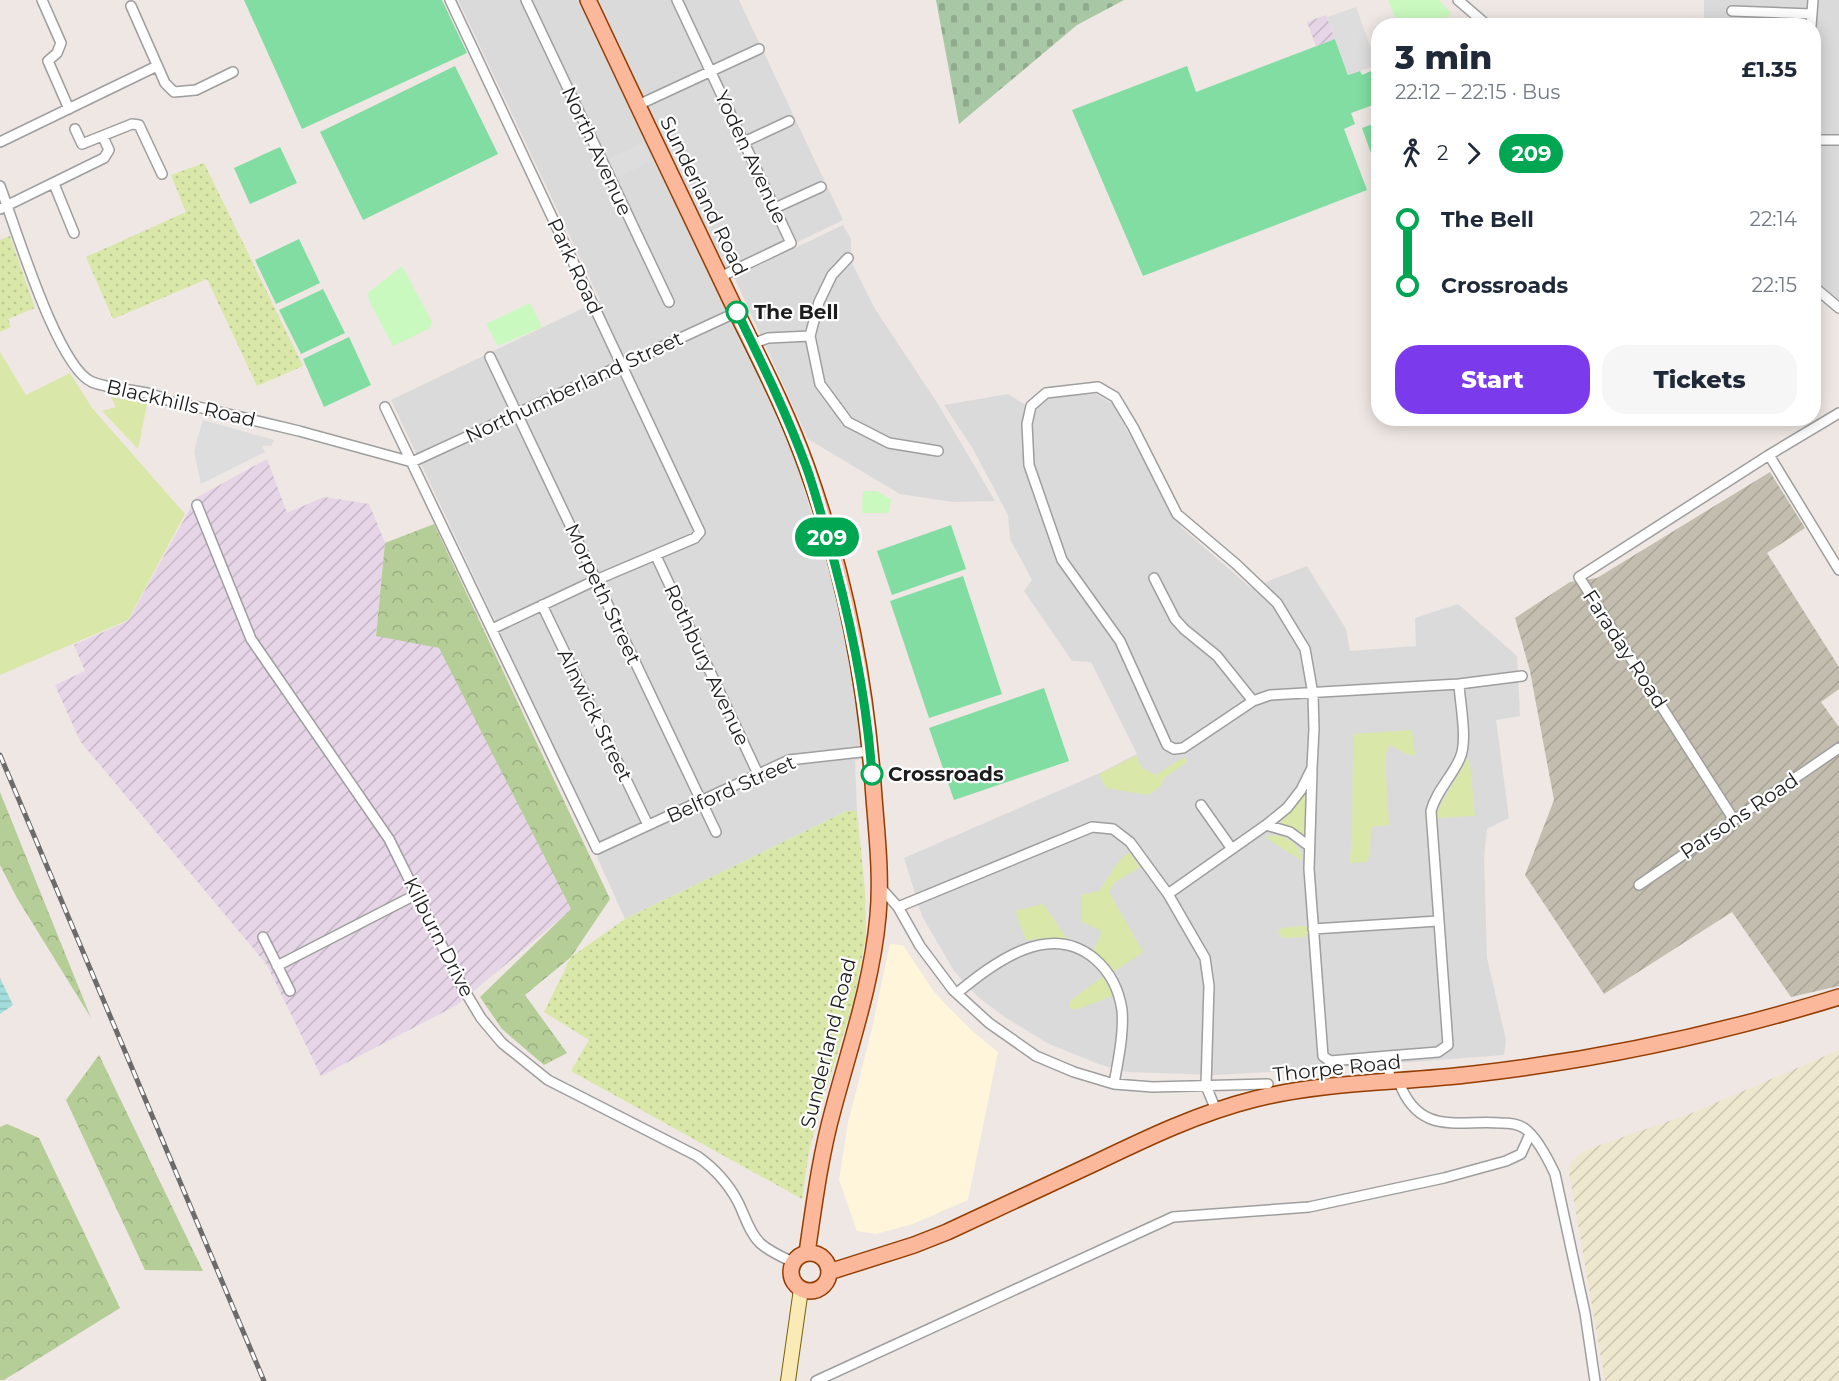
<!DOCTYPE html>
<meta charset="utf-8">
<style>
:root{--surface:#fff;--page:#f6f6f7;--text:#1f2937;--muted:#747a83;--accent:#7c3aed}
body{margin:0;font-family:Montserrat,sans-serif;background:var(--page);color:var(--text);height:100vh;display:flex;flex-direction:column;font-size:22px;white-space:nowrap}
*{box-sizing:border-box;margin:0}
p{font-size:20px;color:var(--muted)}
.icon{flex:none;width:33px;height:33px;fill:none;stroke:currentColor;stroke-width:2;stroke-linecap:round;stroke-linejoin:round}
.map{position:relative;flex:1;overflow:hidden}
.panel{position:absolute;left:1371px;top:18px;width:450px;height:408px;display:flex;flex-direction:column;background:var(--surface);border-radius:24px;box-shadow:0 3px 15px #0003}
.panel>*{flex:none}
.badge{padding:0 12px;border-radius:20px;font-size:21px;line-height:39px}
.map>.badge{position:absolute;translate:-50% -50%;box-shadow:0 0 0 3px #fff}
.legs{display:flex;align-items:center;gap:9px;height:66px;padding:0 24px;font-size:20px}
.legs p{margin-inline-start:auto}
.headline{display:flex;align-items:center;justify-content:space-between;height:102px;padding:0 24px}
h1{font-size:33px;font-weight:800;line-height:45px}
.cta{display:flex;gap:12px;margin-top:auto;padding:12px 24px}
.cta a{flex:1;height:69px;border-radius:24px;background:var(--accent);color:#fff;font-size:24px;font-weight:800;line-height:69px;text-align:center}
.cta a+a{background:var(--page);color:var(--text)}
ul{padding:0 24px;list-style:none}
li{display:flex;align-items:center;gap:21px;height:66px;font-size:22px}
li i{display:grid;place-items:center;width:9px;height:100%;margin:0 8px;background:currentColor}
li i::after{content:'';width:15px;height:15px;margin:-8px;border:4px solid;border-radius:50%;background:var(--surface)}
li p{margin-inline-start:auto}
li:first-child i{background:linear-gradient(#0000 50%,currentColor 0)}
li:last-child i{background:linear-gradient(currentColor 50%,#0000 0)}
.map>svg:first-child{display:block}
</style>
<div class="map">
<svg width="1839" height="1381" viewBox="0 0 1839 1381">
<defs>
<pattern id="industrial-furrows" width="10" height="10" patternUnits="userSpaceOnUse" patternTransform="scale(1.5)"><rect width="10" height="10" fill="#e6d4e7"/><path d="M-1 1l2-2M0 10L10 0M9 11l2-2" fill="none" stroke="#c5b6c6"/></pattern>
<pattern id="construction-furrows" width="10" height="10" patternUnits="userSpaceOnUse" patternTransform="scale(1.5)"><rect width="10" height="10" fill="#c2bdae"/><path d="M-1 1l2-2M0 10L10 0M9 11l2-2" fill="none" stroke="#a6a295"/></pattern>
<pattern id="farmland-furrows" width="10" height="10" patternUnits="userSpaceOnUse" patternTransform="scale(1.5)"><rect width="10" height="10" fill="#ede7ce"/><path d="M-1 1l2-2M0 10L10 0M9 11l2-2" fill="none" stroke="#cbc6b0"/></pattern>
<pattern id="forest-crowns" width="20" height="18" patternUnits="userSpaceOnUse" patternTransform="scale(1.5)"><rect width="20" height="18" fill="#b5cd97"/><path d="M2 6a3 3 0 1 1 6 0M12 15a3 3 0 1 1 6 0" fill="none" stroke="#9bb082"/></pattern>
<pattern id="cemetery-stones" width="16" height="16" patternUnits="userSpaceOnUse" patternTransform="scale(1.5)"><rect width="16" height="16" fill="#a8c7a4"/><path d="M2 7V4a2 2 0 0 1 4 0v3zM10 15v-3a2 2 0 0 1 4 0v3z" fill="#90aa8d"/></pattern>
<pattern id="garden-dots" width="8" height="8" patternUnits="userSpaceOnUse" patternTransform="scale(1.5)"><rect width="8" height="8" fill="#d9e8a8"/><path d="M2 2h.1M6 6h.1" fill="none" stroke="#bac790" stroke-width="1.8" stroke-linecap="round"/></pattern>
<pattern id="water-rules" width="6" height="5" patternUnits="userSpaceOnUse" patternTransform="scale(1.5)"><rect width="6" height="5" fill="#a3dcda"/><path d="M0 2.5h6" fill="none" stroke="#8cbcbb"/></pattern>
</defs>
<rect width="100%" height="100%" fill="#eee7e3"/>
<path fill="#dbdada" d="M458,0H739L843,220L798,242H784L714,276L796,462L841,613L861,742L862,759L855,760L857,811H847L625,919L597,857L598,840L391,400L600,300Z
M1704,0H1839V308L1814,287V26L1704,25Z
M843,225L851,239V261L875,309L938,404L995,501L953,502L900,494L808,439L734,277Z
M1008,394L1034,410L1049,397L1096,394L1113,404L1167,504L1182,528L1251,588L1307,566L1346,629L1350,651L1416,646L1415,618L1458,604L1517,656L1520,716L1496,720L1509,818L1487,829L1484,858L1487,958L1506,1040L1504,1055L1305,1070L1217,1075L1128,1072L1101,1065L1049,1044L1006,1018L978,997L954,971L922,916L904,858L1102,772L1137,754L1091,662L1072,661L1024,591L1032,580L1010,539L1008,515L973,449L944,405Z"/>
<path fill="url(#industrial-furrows)" d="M1326,15L1335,39L1316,46L1307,22Z
M267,459L287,513L324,497L369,504L385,543L376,635L439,648L572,909L457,1005L321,1076L267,965L80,741L55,685L85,671L74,645L128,621L196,498Z"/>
<path fill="#fff5db" d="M890,944L903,945L935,993L971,1030L998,1052L968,1200L913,1224L876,1234L857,1231L839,1180L848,1122L871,1033Z"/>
<path fill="url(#construction-furrows)" d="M1770,472L1805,528L1767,553L1839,667V689L1821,702L1839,727V986L1791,997L1732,912L1604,994L1525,875L1554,800L1530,671L1515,618L1570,582L1597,578Z"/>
<path fill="url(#farmland-furrows)" d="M1839,1050V1381H1605L1569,1172L1571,1162L1586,1150L1692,1113Z"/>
<path fill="#d9e8a8" d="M0,352L26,395L70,373L92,408L185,514L128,620L0,675Z
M111,397L147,404L138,449L102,411L116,407Z
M1412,730L1415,755H1408L1390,745L1385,755L1389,825L1371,827L1370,856L1366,862L1350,863L1352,832L1353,734Z
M1136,756L1142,768L1156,775L1184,757L1187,762L1164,778L1161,786L1148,795L1106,788L1099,774Z
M1468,758L1470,764L1475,816L1436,818L1440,806Z
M1306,788L1305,836L1291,828L1278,825L1295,808Z
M1273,835C1289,837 1300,844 1302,861L1265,837Z
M1129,852L1140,867L1114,883L1109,892L1143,952L1115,971L1093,951L1102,931L1081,922V895L1099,891L1119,861Z
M1043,904L1068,940L1046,938L1026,940L1015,911Z
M1302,926L1307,927L1309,931L1305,937L1283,938L1278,933L1281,928Z
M1102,977L1109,985L1112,996L1078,1009L1073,1010L1069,1007V1002Z"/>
<path fill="url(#forest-crowns)" d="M434,524L610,899L571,957L525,995L567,1053L544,1065L502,1029L480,997L571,909L439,648L376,636L385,543Z
M0,792L91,1018L17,898L0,865Z
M99,1055L203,1271L145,1270L66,1100Z
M7,1124L39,1138L120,1308L4,1380H0V1127Z"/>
<path fill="url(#cemetery-stones)" d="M936,0H1124L1077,25L959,124Z"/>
<path fill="#c9f9bf" d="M1388,0H1439L1451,13L1439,25H1398Z
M402,266L432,322L430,328L393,346L369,301L368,293Z
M530,303L542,327L498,346L486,324Z
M863,491H877L891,500L889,513H862Z"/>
<path fill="url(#garden-dots)" d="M204,163L303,366L257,386L207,279L113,319L86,257L186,212L171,175Z
M10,236L35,308L8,319L11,327L0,332V240Z
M847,811H857L865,890L866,936L854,1000L822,1102L809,1151L802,1199L571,1071L589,1040L544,1012L571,957L625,919Z"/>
<path fill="#81dda1" d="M244,0H442L467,53L302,129Z
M1335,39L1348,75L1360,71L1362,75L1378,68V117L1373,105L1351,113L1355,124L1344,129L1367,190L1143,276L1072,110L1187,66L1196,92Z
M455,66L498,154L363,220L320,132Z
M1378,122V173L1362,128Z
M280,147L297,183L250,204L234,168Z
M299,239L320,283L276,304L255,260Z
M323,289L345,333L301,354L279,310Z
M349,337L371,385L324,407L303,359Z
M951,525L966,569L892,595L877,551Z
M963,576L1002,694L929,718L890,601Z
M1044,688L1069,761L954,800L929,728Z"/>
<path fill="#ddd" d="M1356,7L1377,65L1348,75L1327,17Z
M643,142L652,161L616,178L607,160Z
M203,420L274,440L271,446H262L265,452L201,484L194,451Z"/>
<path fill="url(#water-rules)" d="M0,978L13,1005L0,1014Z"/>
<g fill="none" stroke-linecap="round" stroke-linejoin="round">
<g stroke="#9e9e9e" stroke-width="12">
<path id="minor" d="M42,0L61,43L57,53L48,61L69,109
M450,0L700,532L695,538L596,580L492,629
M526,0L669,302
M677,0L791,243L720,277
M1458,0L1488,26
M131,6L165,83L174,92L196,90L233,72
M1732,11L1812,14
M1811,26L1813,0
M638,105L759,49
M75,129L82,144L132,124L139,125L162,174
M1814,137L1815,140H1839
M0,142L157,66
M744,142L789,121
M54,184L74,233
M0,186C15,225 57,367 92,382C109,389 133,389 151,394C167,398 174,406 194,406L299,431L412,462L737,312
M775,208L821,187
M0,209L104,158L109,150L103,137
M848,258L832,275L819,302L810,336L820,384L848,422L889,443L938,451
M1814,287L1839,308
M752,344L768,338L810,336
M490,357L716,832
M385,407L597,849L789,760L870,751
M1839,413L1769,455L1839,570
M197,505L251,639L389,839L463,988L481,1018L502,1043L548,1080L697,1156C714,1168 728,1183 738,1202C745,1216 749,1232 760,1243C770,1252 782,1257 793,1262
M656,556L758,774
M1154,578L1175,619L1184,629L1217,656L1253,701
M542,605L648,825
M1312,771L1309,869L1323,1056L1330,1061L1388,1056
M1201,805L1232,849
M1734,820L1579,577L1769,455
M1266,825L1290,832L1309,846
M1639,885L1839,748
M880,887L898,907L920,946L953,990L989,1023L1036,1056L1074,1072L1114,1084L1153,1087L1268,1084
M1168,894L1266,825L1287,808L1301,790L1312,768L1314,729L1313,694L1305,649L1277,603L1236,564L1177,514L1133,427L1115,397L1098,387L1046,393L1031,406L1027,424L1029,465L1062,560L1120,641L1167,745L1174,749L1183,748L1253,701L1270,695L1459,684L1522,676
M898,907L1092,827L1113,829L1130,842L1168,894L1205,958L1209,986L1206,1086L1216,1110
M1313,929L1438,921
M263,937L290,991
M277,966L417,894
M957,993C994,963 1049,920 1095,959C1110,972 1119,990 1122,1010C1124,1035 1118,1060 1114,1084
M1399,1082C1419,1136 1457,1120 1501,1123C1508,1123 1518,1124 1524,1128C1537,1137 1548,1159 1555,1174L1585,1313L1595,1381
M1390,1083L1388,1056L1438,1052L1448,1045L1431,811C1436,791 1452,777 1460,758C1468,741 1460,704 1459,684
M816,1381L1173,1217L1309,1207L1444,1178L1506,1161L1521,1154L1530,1134"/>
</g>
<g stroke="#726106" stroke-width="16">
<path id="secondary" d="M788,1381L801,1289"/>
</g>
<g stroke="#943d01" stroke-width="18">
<path id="primary" d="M588,0C637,104 686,207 736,311C761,362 788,414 807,468C843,569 865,677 873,784C876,828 882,873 878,916C872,983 850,1046 833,1110C820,1157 814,1205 807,1253
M791 1272a19 19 0 1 1 38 0a19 19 0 1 1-38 0Z
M829,1272L914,1245L947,1232C996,1209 1046,1186 1095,1163C1147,1138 1199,1113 1255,1099C1327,1081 1401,1083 1474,1074C1598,1060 1719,1034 1839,997"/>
</g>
<use href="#minor" stroke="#fff" stroke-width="9"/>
<use href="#secondary" stroke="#f9eab6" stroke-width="14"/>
<use href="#primary" stroke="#fbb89b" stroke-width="15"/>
<g stroke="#6b6b6b" stroke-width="5">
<path id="rail" d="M0,755L264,1381"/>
</g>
<use href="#rail" stroke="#fff" stroke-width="3" stroke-dasharray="9" stroke-linecap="butt"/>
</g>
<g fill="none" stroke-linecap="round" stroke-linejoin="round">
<g stroke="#fff" stroke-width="14">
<path id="line-1" d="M737,312C762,363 787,414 806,466C814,488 820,510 826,532C849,612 866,691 872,774"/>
</g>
<use href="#line-1" stroke="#00a651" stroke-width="9"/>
</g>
<g fill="#fff" stroke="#00a651" stroke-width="3">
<circle cx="737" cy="312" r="10"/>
<circle cx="872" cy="774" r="10"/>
</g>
<g text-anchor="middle" stroke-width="4.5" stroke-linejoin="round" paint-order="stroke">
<g font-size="20" fill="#1d1d1d" stroke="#fff">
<text transform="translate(597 151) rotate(65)" y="7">North Avenue</text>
<text transform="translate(751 157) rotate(65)" y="7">Yoden Avenue</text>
<text transform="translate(704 196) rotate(64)" y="7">Sunderland Road</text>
<text transform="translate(575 266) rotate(65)" y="7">Park Road</text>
<text transform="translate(574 387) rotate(-25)" y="7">Northumberland Street</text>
<text transform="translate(181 403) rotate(13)" y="7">Blackhills Road</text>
<text transform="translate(603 594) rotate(65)" y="7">Morpeth Street</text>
<text transform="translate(1625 649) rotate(57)" y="7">Faraday Road</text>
<text transform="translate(707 665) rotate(65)" y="7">Rothbury Avenue</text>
<text transform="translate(595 715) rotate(64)" y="7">Alnwick Street</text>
<text transform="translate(731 789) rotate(-24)" y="7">Belford Street</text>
<text transform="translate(1739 816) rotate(-34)" y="7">Parsons Road</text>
<text transform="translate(439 937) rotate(63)" y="7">Kilburn Drive</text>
<text transform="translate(828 1043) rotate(-76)" y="7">Sunderland Road</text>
<text transform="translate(1337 1068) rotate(-6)" y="7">Thorpe Road</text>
</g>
<g font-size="20" font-weight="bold" fill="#1d1d1d" stroke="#fff" text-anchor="start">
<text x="754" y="319">The Bell</text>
<text x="888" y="781">Crossroads</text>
</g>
</g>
</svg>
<b class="badge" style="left:827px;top:537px;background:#00a651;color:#fff">209</b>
<section class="panel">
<div class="headline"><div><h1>3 min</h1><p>22:12 – 22:15 · Bus</p></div><b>£1.35</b></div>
<div class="legs"><svg class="icon" aria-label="walk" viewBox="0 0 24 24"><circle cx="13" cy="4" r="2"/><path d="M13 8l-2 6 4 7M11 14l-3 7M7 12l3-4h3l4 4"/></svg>2<svg class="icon" aria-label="forward" viewBox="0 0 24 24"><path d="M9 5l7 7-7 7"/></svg><b class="badge" style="background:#00a651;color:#fff">209</b></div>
<ul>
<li><i style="color:#00a651"></i><b>The Bell</b><p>22:14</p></li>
<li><i style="color:#00a651"></i><b>Crossroads</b><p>22:15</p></li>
</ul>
<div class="cta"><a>Start</a><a>Tickets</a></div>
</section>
</div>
